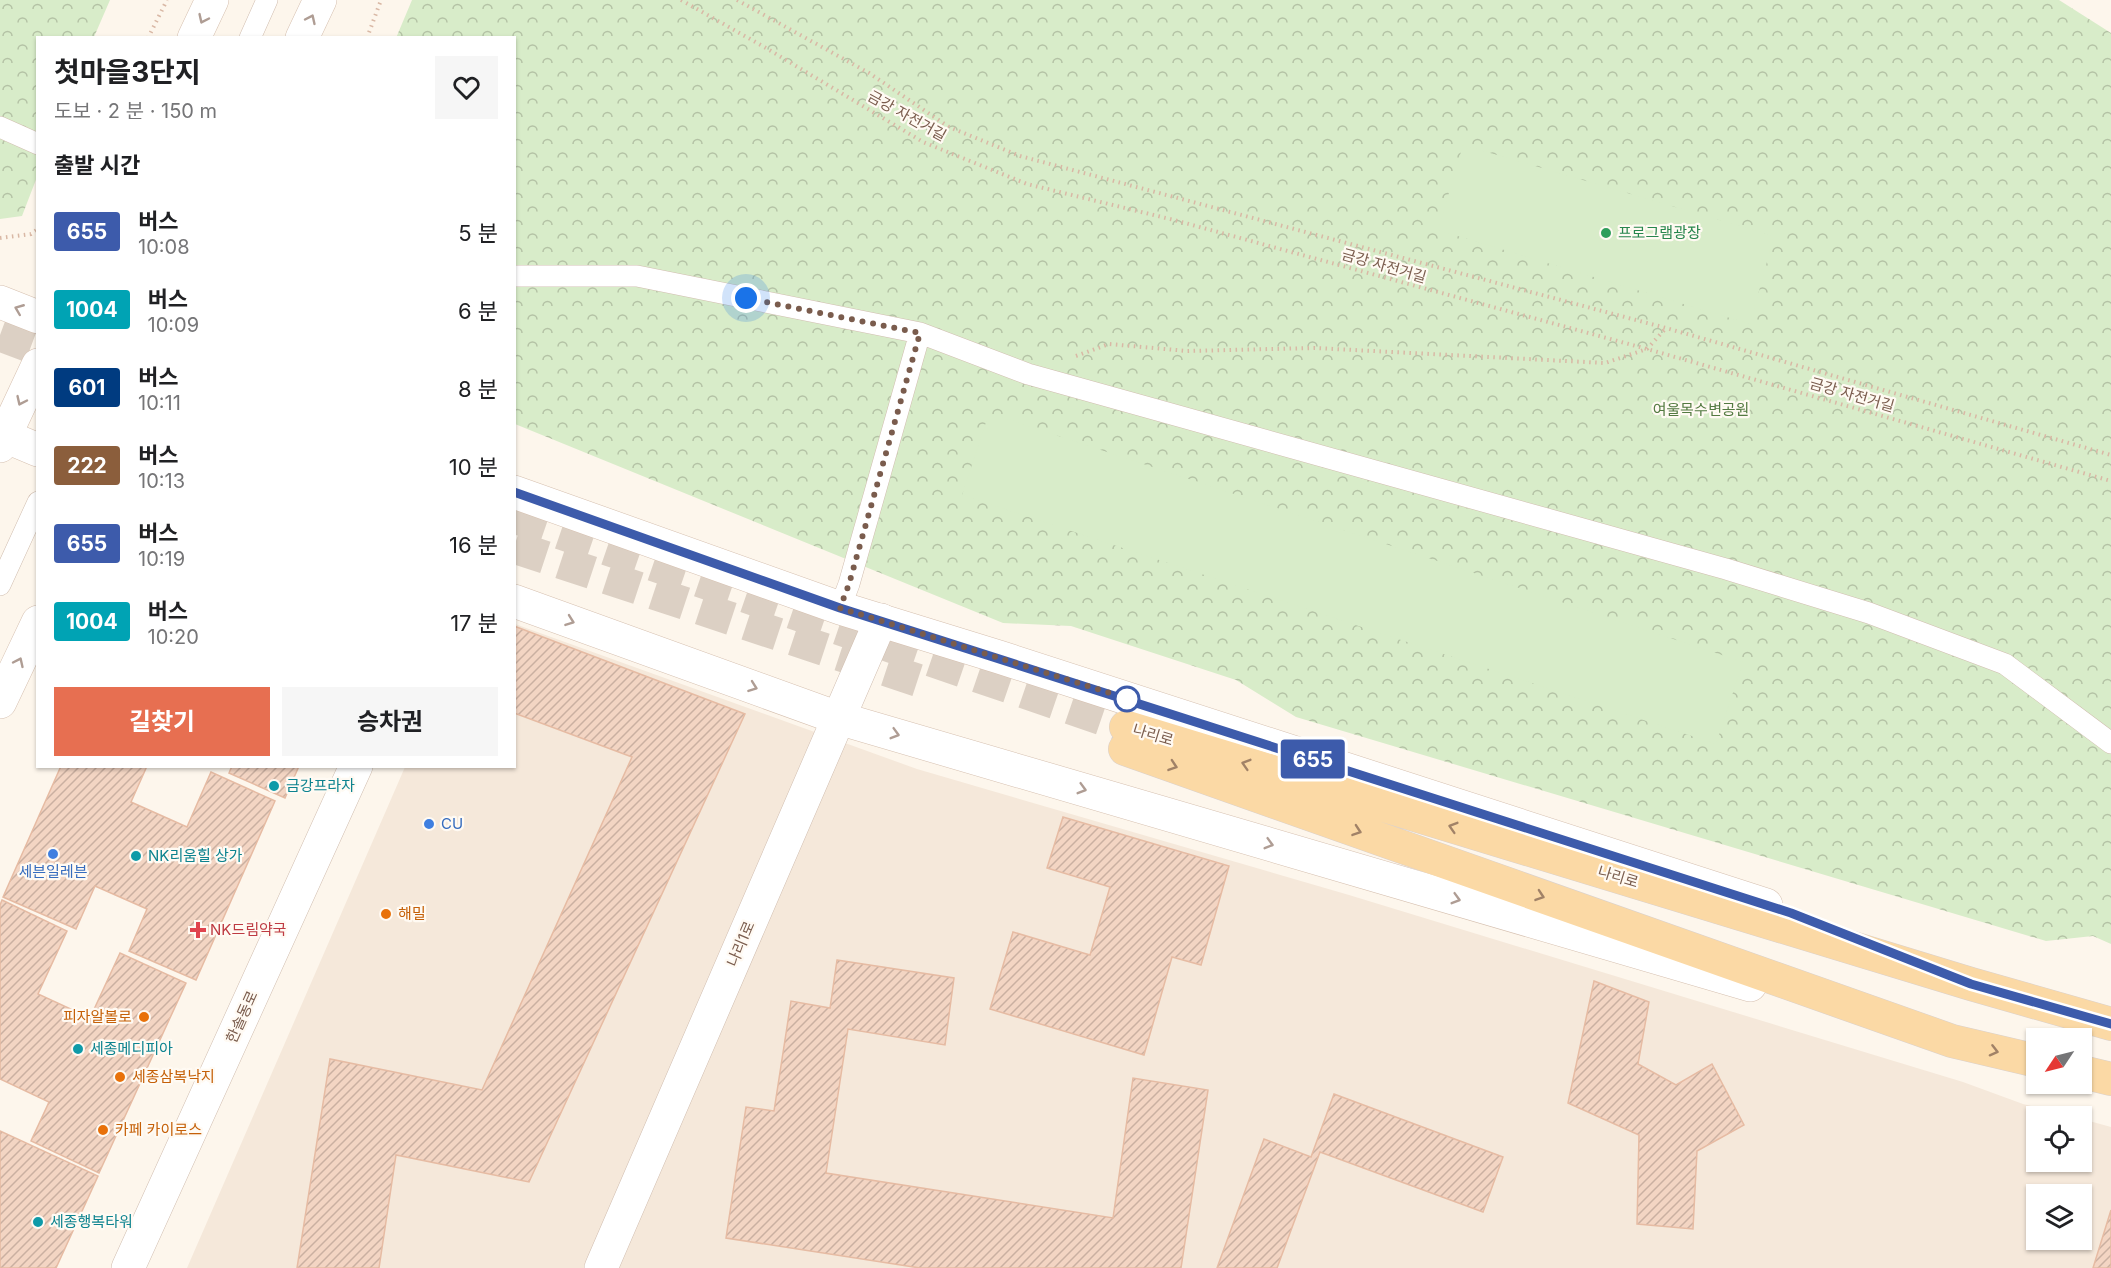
<!DOCTYPE html>
<html lang="ko">
<meta charset="utf-8">
<style>
:root{--surface:#fff;--page:#f6f6f6;--text:#202124;--muted:#757577;--accent:#e76f51}
body{margin:0;font-family:Inter,"Noto Sans KR",sans-serif;background:var(--page);color:var(--text);height:100vh;display:flex;flex-direction:column;font-size:22px;white-space:nowrap}
*{box-sizing:border-box;margin:0}
p{font-size:20px;color:var(--muted)}
.icon{flex:none;width:33px;height:33px;fill:none;stroke:currentColor;stroke-width:2;stroke-linecap:round;stroke-linejoin:round}
.map{position:relative;flex:1;overflow:hidden}
.drawer{position:absolute;left:36px;top:36px;width:480px;height:732px;display:flex;flex-direction:column;background:var(--surface);border-radius:0px;box-shadow:0 2px 4px #0004}
.drawer>*{flex:none}
.badge{padding:0 12px;border-radius:4px;font-size:21px;line-height:39px}
.needle{width:39px;rotate:235deg}
.fabs{position:absolute;left:2026px;top:1028px;display:grid;gap:12px}
.fabs a{display:grid;place-items:center;width:66px;height:66px;border-radius:0px;background:var(--surface);box-shadow:0 2px 4px #0004;font-size:30px}
.you{position:absolute;width:30px;height:30px;margin:-15px;border:4px solid #fff;border-radius:50%;background:#1a73e8;box-shadow:0 0 0 9px #1a73e833}
.map>.badge{position:absolute;translate:-50% -50%;box-shadow:0 0 0 3px #fff}
h2{padding:0 18px;font-size:22px;line-height:54px}
.round{display:grid;place-items:center;flex:none;width:63px;height:63px;border-radius:0px;background:var(--page)}
.overview{display:flex;align-items:center;justify-content:space-between;height:102px;padding:0 18px}
h1{font-size:28px;font-weight:700;line-height:45px}
.action{display:flex;gap:12px;margin-top:auto;padding:12px 18px}
.action a{flex:1;height:69px;border-radius:0px;background:var(--accent);color:#fff;font-size:24px;font-weight:700;line-height:69px;text-align:center}
.action a+a{background:var(--page);color:var(--text)}
ul{padding:0;list-style:none}
li{display:flex;align-items:center;gap:18px;height:78px;padding:0 18px}
li div{flex:1}
li b{display:block;font-size:22px}
li em{font-style:normal}
li .badge{min-width:66px;font-weight:700;text-align:center}
.map>svg:first-child{display:block}
</style>
<div class="map">
<svg width="2111" height="1268" viewBox="0 0 2111 1268">
<defs>
<pattern id="park-crowns" width="20" height="18" patternUnits="userSpaceOnUse" patternTransform="scale(1.5)"><rect width="20" height="18" fill="#d8ecc9"/><path d="M2 6a3 3 0 1 1 6 0M12 15a3 3 0 1 1 6 0" fill="none" stroke="#b4c2a5"/></pattern>
<pattern id="building-hatch" width="6" height="6" patternUnits="userSpaceOnUse" patternTransform="scale(1.5)"><rect width="6" height="6" fill="#f3d5c3"/><path d="M-1 1l2-2M0 6l6-6M5 7l2-2" fill="none" stroke="#cab0a1"/></pattern>
</defs>
<rect width="100%" height="100%" fill="#fdf6ec"/>
<path fill="#f5e8da" fill-rule="evenodd" d="M515,624L917,769L1349,895L1963,1082L2023,1104L2070,1116H2037V1161H2082V1119L2111,1127V1268H187L405,767L514,766ZM2037,1194H2082V1239H2037Z"/>
<path fill="url(#park-crowns)" d="M0,0H110L94,37L38,38L37,177L22,216L0,219Z
M412,0H2059L2111,33V944L2093,936L2046,941L1296,717L1236,680L1071,626L1003,623L515,424L514,38H396Z"/>
<path fill="#d8ecc9" d="M1463,145L1774,236L1750,324L1438,230Z
M989,413L1743,662L1716,744L962,495Z"/>
<path fill="url(#building-hatch)" stroke="#e6bba3" stroke-width="1.5" d="M514,626L745,714L529,1182L396,1155L379,1268H297L330,1059L482,1090L632,757L514,713Z
M61,766H147L131,802L187,827L211,772L275,801L196,980L129,951L147,909L95,886L76,929L3,897Z
M232,766H299L285,798L229,773Z
M1063,817L1229,866L1201,965L1172,957L1144,1055L990,1009L1013,932L1090,955L1110,887L1047,868Z
M2,900L67,931L38,994L90,1018L120,953L186,983L99,1173L31,1141L49,1102L0,1079V905Z
M837,960L954,978L945,1045L848,1029L826,1173L1113,1218L1133,1078L1208,1090L1181,1268H920L726,1238L746,1107L774,1111L791,1001L830,1008Z
M1594,981L1649,1002L1638,1064L1676,1085L1712,1064L1744,1125L1697,1151L1693,1229L1637,1224L1639,1135L1568,1103Z
M1334,1094L1503,1157L1483,1212L1320,1152L1277,1268H1217L1264,1139L1311,1157Z
M0,1131L98,1176L56,1268H0Z
M2111,1210V1268H2093Z"/>
<g fill="none" stroke-linecap="round" stroke-linejoin="round">
<path stroke="#dcd0c4" stroke-width="33" stroke-dasharray="33 16" stroke-linecap="butt" d="M0,335L38,349
M514,517L1126,727
M514,547L926,683"/>
<g stroke="#d1beb0" stroke-width="22">
<path id="lane" d="M250,38L267,0
M0,127L38,144
M514,276H637L920,333L1028,374L1726,569L1869,613L2005,664L2111,743
M0,585L38,502
M840,608L849,584L920,333"/>
</g>
<g stroke="#d1beb0" stroke-width="34">
<path id="street" d="M128,1268L356,766
M601,1268L881,620"/>
</g>
<g stroke="#d6c0b0" stroke-width="34">
<path id="secondary" d="M194,38L212,0
M302,38L320,0
M0,302L38,317
M0,434L38,450
M0,446L38,365
M514,492L840,608L999,657L1766,905
M514,601L838,718L1750,985
M0,702L38,622"/>
</g>
<g stroke="#dad1cd" stroke-width="34">
<path id="primary" d="M1126,727L1971,984L2111,1024
M1125,749L1952,1041L2037,1061
M2082,1072L2111,1079"/>
</g>
<path stroke="#d9b8a5" stroke-width="4" stroke-dasharray="1.5 4.5" stroke-linecap="butt" d="M681,0L766,48L923,142L1027,184L1174,220L1647,349L2111,481
M737,0L869,73L949,127L1020,156L1666,328L2111,455
M148,38L167,0
M367,38L381,0
M0,238L31,234L38,229
M1076,356L1109,344L1187,351L1315,348L1605,363L1647,349L1666,328"/>
<use href="#lane" stroke="#fff" stroke-width="21"/>
<use href="#street" stroke="#fff" stroke-width="33"/>
<use href="#secondary" stroke="#fff" stroke-width="33"/>
<use href="#primary" stroke="#fbd9a5" stroke-width="33"/>
</g>
<defs><path id="oneway-chevron" d="M-2-3.5L2.5 0L-2 3.5" fill="none" stroke-width="1.6" stroke-linecap="round" stroke-linejoin="round" transform="scale(1.5)"/></defs>
<g stroke="#af9d94">
<use href="#oneway-chevron" transform="translate(203 19) rotate(115)"/>
<use href="#oneway-chevron" transform="translate(311 19) rotate(-65)"/>
<use href="#oneway-chevron" transform="translate(19 309) rotate(-158)"/>
<use href="#oneway-chevron" transform="translate(21 401) rotate(115)"/>
<use href="#oneway-chevron" transform="translate(570 621) rotate(20)"/>
<use href="#oneway-chevron" transform="translate(19 662) rotate(-65)"/>
<use href="#oneway-chevron" transform="translate(753 687) rotate(20)"/>
<use href="#oneway-chevron" transform="translate(895 734) rotate(16)"/>
<use href="#oneway-chevron" transform="translate(1082 789) rotate(16)"/>
<use href="#oneway-chevron" transform="translate(1269 844) rotate(16)"/>
<use href="#oneway-chevron" transform="translate(1456 899) rotate(16)"/>
</g>
<g stroke="#a18267">
<use href="#oneway-chevron" transform="translate(1246 764) rotate(-163)"/>
<use href="#oneway-chevron" transform="translate(1173 766) rotate(19)"/>
<use href="#oneway-chevron" transform="translate(1453 827) rotate(-163)"/>
<use href="#oneway-chevron" transform="translate(1357 831) rotate(19)"/>
<use href="#oneway-chevron" transform="translate(1540 896) rotate(19)"/>
<use href="#oneway-chevron" transform="translate(1994 1051) rotate(14)"/>
</g>
<g fill="none" stroke-linecap="round" stroke-linejoin="round">
<g stroke="#fff" stroke-width="14">
<path id="line" d="M514,492L840,608L1791,913L1971,984L2111,1024"/>
</g>
<use href="#line" stroke="#3d5bab" stroke-width="9"/>
<path stroke="#7a5c4d" stroke-width="6" stroke-dasharray="0 10.8" d="M746,298L920,333L849,584L840,608L1135,701L1127,699"/>
</g>
<circle fill="#2e9e5b" stroke="#fffaf3" stroke-width="2" cx="1606" cy="233" r="6"/>
<circle fill="#fff" stroke="#3d5bab" stroke-width="3" cx="1127" cy="699" r="12"/>
<g fill="#0f9aa8" stroke="#fffaf3" stroke-width="2">
<circle cx="274" cy="786" r="6"/>
<circle cx="136" cy="856" r="6"/>
<circle cx="78" cy="1049" r="6"/>
<circle cx="38" cy="1222" r="6"/>
</g>
<g fill="#3f7fe0" stroke="#fffaf3" stroke-width="2">
<circle cx="429" cy="824" r="6"/>
<circle cx="53" cy="854" r="6"/>
</g>
<g fill="#e8710a" stroke="#fffaf3" stroke-width="2">
<circle cx="386" cy="914" r="6"/>
<circle cx="144" cy="1017" r="6"/>
<circle cx="120" cy="1077" r="6"/>
<circle cx="103" cy="1130" r="6"/>
</g>
<path fill="#e0444e" stroke="#fffaf3" stroke-width="2" d="M195 921h6v6h6v6h-6v6h-6v-6h-6v-6h6z"/>
<g text-anchor="middle" stroke-width="4.5" stroke-linejoin="round" paint-order="stroke">
<g font-size="15" fill="#7a5c4d" stroke="#fffaf3">
<text transform="translate(907 116) rotate(29)" y="5">금강 자전거길</text>
<text transform="translate(1384 266) rotate(16)" y="5">금강 자전거길</text>
<text transform="translate(1852 395) rotate(16)" y="5">금강 자전거길</text>
<text transform="translate(1153 735) rotate(17)" y="5">나리로</text>
<text transform="translate(1618 877) rotate(17)" y="5">나리로</text>
<text transform="translate(741 944) rotate(-67)" y="5">나리1로</text>
<text transform="translate(242 1017) rotate(-66)" y="5">한솔동로</text>
</g>
<g font-size="15" fill="#27864d" stroke="#fffaf3" text-anchor="start">
<text x="1618" y="238">프로그램광장</text>
</g>
<g font-size="15" fill="#537a41" stroke="#fffaf3">
<text x="1701" y="415">여울목수변공원</text>
</g>
<g font-size="15" fill="#0d838f" stroke="#fffaf3" text-anchor="start">
<text x="286" y="791">금강프라자</text>
<text x="148" y="861">NK리움힐 상가</text>
<text x="90" y="1054">세종메디피아</text>
<text x="50" y="1227">세종행복타워</text>
</g>
<g font-size="15" fill="#366cbe" stroke="#fffaf3" text-anchor="start">
<text x="441" y="829">CU</text>
<text x="53" y="877" text-anchor="middle">세븐일레븐</text>
</g>
<g font-size="15" fill="#c56008" stroke="#fffaf3" text-anchor="start">
<text x="398" y="919">해밀</text>
<text x="132" y="1022" text-anchor="end">피자알볼로</text>
<text x="132" y="1082">세종삼복낙지</text>
<text x="115" y="1135">카페 카이로스</text>
</g>
<g font-size="15" fill="#be3a42" stroke="#fffaf3" text-anchor="start">
<text x="210" y="935">NK드림약국</text>
</g>
</g>
</svg>
<div class="fabs">
<a><svg class="needle" viewBox="-14 -14 28 28"><path d="M0-13l5 13h-10z" fill="#e53935"/><path d="M0 13l5-13h-10z" fill="#757577"/></svg></a>
<a><svg class="icon" aria-label="locate" viewBox="0 0 24 24"><circle cx="12" cy="12" r="6"/><path d="M12 2v4M12 18v4M2 12h4M18 12h4"/></svg></a>
<a><svg class="icon" aria-label="layers" viewBox="0 0 24 24"><path d="M12 4l9 5-9 5-9-5zM3 14l9 5 9-5"/></svg></a>
</div>
<div class="you" style="left:746px;top:298px"></div>
<b class="badge" style="left:1313px;top:759px;background:#3d5bab;color:#fff">655</b>
<section class="drawer">
<div class="overview"><div><h1>첫마을3단지</h1><p>도보 · 2 분 · 150 m</p></div><a class="round"><svg class="icon" aria-label="heart" viewBox="0 0 24 24"><path d="M12 20l-8-8c-3-5 5-10 8-4 3-6 11-1 8 4z"/></svg></a></div>
<h2>출발 시간</h2>
<ul>
<li><span class="badge" style="background:#3d5bab;color:#fff">655</span><div><b>버스</b><p>10:08</p></div><em>5 분</em></li>
<li><span class="badge" style="background:#00a3b4;color:#fff">1004</span><div><b>버스</b><p>10:09</p></div><em>6 분</em></li>
<li><span class="badge" style="background:#003b80;color:#fff">601</span><div><b>버스</b><p>10:11</p></div><em>8 분</em></li>
<li><span class="badge" style="background:#8b5e3c;color:#fff">222</span><div><b>버스</b><p>10:13</p></div><em>10 분</em></li>
<li><span class="badge" style="background:#3d5bab;color:#fff">655</span><div><b>버스</b><p>10:19</p></div><em>16 분</em></li>
<li><span class="badge" style="background:#00a3b4;color:#fff">1004</span><div><b>버스</b><p>10:20</p></div><em>17 분</em></li>
</ul>
<div class="action"><a>길찾기</a><a>승차권</a></div>
</section>
</div>
